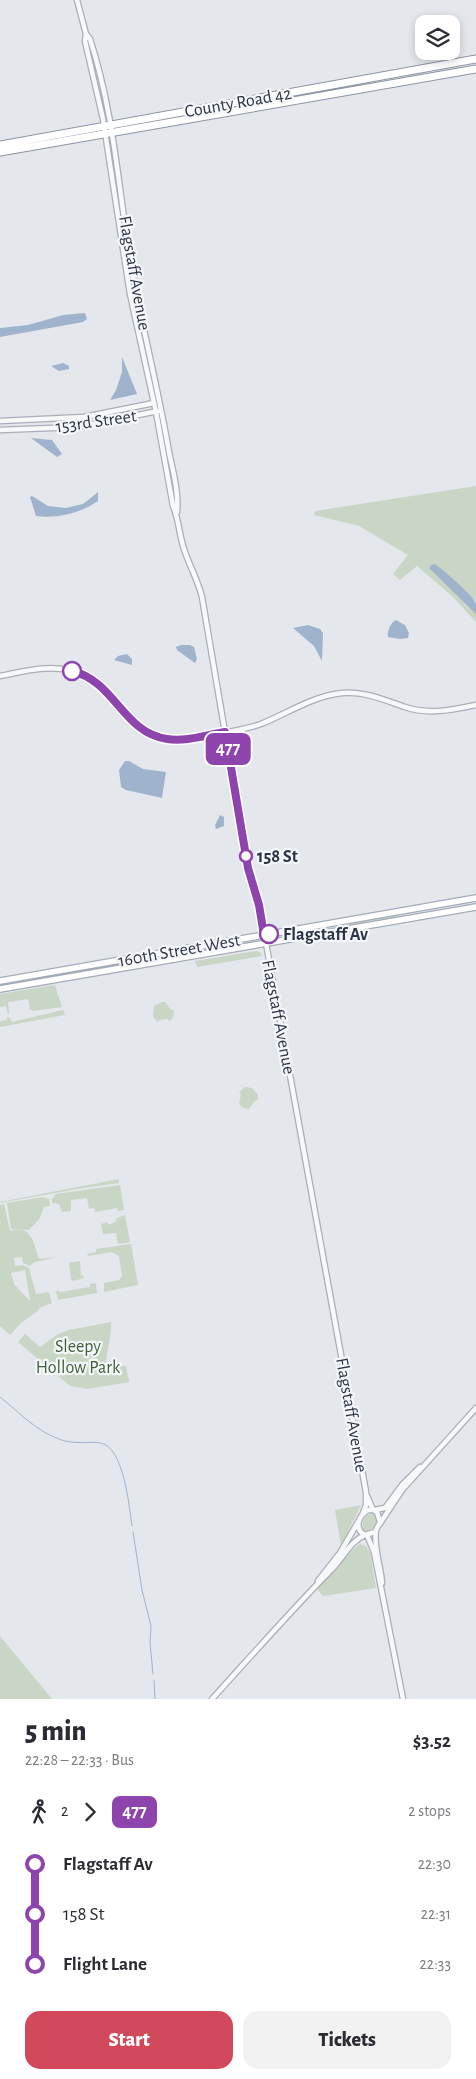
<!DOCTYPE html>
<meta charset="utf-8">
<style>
:root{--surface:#fff;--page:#f2f2f3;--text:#2b2b33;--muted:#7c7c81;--accent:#d1495b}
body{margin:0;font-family:"Alegreya Sans",sans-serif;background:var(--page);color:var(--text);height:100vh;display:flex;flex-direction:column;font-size:19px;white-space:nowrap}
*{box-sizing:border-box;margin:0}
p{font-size:16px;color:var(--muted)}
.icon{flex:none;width:28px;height:28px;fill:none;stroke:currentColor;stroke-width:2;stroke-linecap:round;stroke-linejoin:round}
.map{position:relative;height:1699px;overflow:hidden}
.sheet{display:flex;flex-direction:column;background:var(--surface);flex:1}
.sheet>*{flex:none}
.badge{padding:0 10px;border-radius:8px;font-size:18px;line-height:32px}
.buttons{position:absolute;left:415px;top:15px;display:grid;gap:10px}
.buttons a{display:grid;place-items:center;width:45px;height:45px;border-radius:10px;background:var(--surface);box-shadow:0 2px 8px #0003;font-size:25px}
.map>.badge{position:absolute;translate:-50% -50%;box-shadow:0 0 0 2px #fff}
.legs{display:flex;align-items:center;gap:8px;height:55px;padding:0 25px;font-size:16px}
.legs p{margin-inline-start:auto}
.summary{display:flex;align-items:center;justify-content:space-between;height:85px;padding:0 25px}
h1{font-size:28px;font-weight:800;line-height:38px}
.button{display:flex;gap:10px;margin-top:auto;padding:10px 25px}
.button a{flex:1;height:58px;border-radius:15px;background:var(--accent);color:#fff;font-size:20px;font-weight:800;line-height:58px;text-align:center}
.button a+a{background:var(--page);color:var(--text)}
ul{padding:0 25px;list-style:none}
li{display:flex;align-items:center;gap:18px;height:50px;font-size:19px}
li i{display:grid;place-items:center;width:8px;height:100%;margin:0 6px;background:currentColor}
li i::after{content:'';width:12px;height:12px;margin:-6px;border:4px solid;border-radius:50%;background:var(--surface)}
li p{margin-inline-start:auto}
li:first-child i{background:linear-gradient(#0000 50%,currentColor 0)}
li:last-child i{background:linear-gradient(currentColor 50%,#0000 0)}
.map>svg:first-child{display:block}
</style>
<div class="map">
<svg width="476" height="1699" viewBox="0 0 476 1699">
<rect width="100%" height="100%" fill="#e4e7ec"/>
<path fill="#c9d6c5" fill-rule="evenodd" d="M476,486V622L452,596L417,566L400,580L393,574L408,555L359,526L314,515L315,511Z
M395,915L396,917L345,926V923Z
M256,951L260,952L262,956L197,967L195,961Z
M55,985L62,1007L33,1011L30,1009L28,999L8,1002L9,1013L8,1015L6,1006L0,1007V994Z
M162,1002H165L171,1010H174L173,1017L170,1021L167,1019L160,1020L158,1022L153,1017L154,1006Z
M63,1010L65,1015L0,1027V1021L7,1020V1017L10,1018L12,1022Z
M245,1087L252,1088L258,1095V1100L255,1101L249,1109L243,1108L239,1104L241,1094L239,1092Z
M119,1179V1183L83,1188L0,1203V1202Z
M120,1185L124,1210L118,1211L117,1208L95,1212L94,1208L89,1209L87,1198L71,1200V1211L62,1212L59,1204L52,1203V1199L56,1194Z
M43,1197L49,1199L50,1206L44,1207L40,1218L29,1230L11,1229L7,1203Z
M4,1204L10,1231L19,1229L27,1232L33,1240L39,1259L57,1257L35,1262L30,1266L23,1263L21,1254V1257L14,1258L15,1266L23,1265L29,1268L36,1294L49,1292L52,1303L39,1308L38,1302L39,1310L21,1323L10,1335L0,1326V1205ZM25,1270L30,1300V1301L14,1284L11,1273Z
M125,1215L130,1242L118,1244L116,1233L103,1234L101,1224L108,1222V1225L117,1221L115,1219Z
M131,1244L138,1285L104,1292V1283L119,1280L122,1276L119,1256L112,1252L88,1256L87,1254L96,1252V1249Z
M80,1261L81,1276L83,1275L84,1278L74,1281L71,1279L69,1263Z
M93,1283L96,1284L97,1293L58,1300L56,1292L58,1290L60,1292L90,1287V1284Z
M111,1322C112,1337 106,1351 106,1367L126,1366L129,1382L87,1389L70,1386L18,1342L25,1334L40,1347L58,1334L69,1330Z
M361,1505L341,1546L335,1510Z
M372,1513L376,1517V1525L370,1531H365L363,1529C362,1521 364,1516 372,1513Z
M360,1544L366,1546L370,1552L376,1588L323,1596L317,1589L352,1550Z
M0,1636L52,1699H0Z"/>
<path fill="#9fb4cc" d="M85,313L87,319L83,322L0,337V328L28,325L63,315Z
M122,357L137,394L110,400L116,390L122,372Z
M63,363L69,366V369L59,371L51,366Z
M31,438L52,440L62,454L57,457Z
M98,492V501C81,513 56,519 36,516L30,497L32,496L48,506L66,508L83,504Z
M435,564C445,572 473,594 476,605C476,608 476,611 476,614L429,568L431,565Z
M396,620L405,625L409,633L408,638L400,639L388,637C387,631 391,622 396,620Z
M308,625L320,629L323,633L322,661L314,646L293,628Z
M181,645H190L194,647L197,659L195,663L177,650L176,647Z
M127,654L132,659V665L114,660L118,656Z
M125,761H129L143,769L166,772L162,798L126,790L121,787L119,770Z
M220,815L224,817V826L216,829L215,825Z"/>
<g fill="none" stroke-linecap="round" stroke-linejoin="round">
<path stroke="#9fb4cc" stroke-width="1" d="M0,1397C19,1412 36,1431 59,1439C73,1445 88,1441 101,1443C124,1448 129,1506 132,1526
M133,1532L142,1590L151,1626L150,1643L153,1674
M154,1680L155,1699"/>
<g stroke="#a9aeb7" stroke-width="7">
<path id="minor" d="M77,0L86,34L90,39C117,122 119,207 136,292C147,346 160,399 169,452C173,471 179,493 177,512
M86,34L85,41L103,119L130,294L156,412L173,506C179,520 179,534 184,549C189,565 198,580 202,597L247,862L259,905L366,1492V1505L363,1513
M0,421L84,417L154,403
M0,430L78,427L158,411
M0,676C22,672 45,665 68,670C118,679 118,733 167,739C184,741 245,730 261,724C288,713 313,696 342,693C365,691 384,700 405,707C428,715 452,710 476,705
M367,1496L373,1510
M368,1510H373L377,1512L380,1522L375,1532L365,1535C354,1529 358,1516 368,1510Z
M374,1510L385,1508L402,1485L420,1467
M379,1525L402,1490L476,1408
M376,1531C373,1545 381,1567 382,1583
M367,1535L374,1552L403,1699
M318,1581L340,1553L358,1522
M212,1699C251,1656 290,1612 331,1570C342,1560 350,1541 365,1535"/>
</g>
<g stroke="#a3abb8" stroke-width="8">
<path id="major" d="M0,981L476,898
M0,989L476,907"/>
</g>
<g stroke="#8b94a3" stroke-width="9">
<path id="highway" d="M0,145L476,59
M0,152L476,69"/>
</g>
<use href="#minor" stroke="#f7f8fa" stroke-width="4.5"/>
<use href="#major" stroke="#fff" stroke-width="5.5"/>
<use href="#highway" stroke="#fff" stroke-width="7"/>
</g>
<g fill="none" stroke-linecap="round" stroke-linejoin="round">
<g stroke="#fff" stroke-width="11">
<path id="line-1" d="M72,671C115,681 123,733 167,739C186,742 206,735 225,732L248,868L259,905L264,935L269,934"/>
</g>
<use href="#line-1" stroke="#8e44ad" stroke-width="8"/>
</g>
<g fill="#fff" stroke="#8e44ad" stroke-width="2.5">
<circle cx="72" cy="671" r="9"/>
<circle cx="246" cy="856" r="6"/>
<circle cx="269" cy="934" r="9"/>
</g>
<g text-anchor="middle" stroke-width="4.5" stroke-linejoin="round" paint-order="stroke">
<g font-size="18" fill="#2b3445" stroke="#f4f6f9">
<text transform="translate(238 102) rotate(-10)" y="6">County Road 42</text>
<text transform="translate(135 273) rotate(80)" y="6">Flagstaff Avenue</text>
<text transform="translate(96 421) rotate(-8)" y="6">153rd Street</text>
<text transform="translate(179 950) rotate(-10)" y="6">160th Street West</text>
<text transform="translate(279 1017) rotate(79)" y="6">Flagstaff Avenue</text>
<text transform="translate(352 1415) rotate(80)" y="6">Flagstaff Avenue</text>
</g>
<g font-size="18" font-weight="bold" fill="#2b3445" stroke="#f4f6f9" text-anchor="start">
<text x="257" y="862">158 St</text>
<text x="283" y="940">Flagstaff Av</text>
</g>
<g font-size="18" fill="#3f6138" stroke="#f4f6f9">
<text x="78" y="1352">Sleepy<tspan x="78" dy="21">Hollow Park</tspan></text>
</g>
</g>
</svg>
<div class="buttons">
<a><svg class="icon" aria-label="layers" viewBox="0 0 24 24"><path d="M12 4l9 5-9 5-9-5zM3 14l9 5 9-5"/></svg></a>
</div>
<b class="badge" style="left:228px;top:749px;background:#8e44ad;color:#fff">477</b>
</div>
<section class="sheet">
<div class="summary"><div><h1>5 min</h1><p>22:28 – 22:33 · Bus</p></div><b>$3.52</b></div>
<div class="legs"><svg class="icon" aria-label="walk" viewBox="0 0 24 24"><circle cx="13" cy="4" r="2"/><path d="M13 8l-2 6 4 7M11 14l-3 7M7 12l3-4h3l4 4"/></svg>2<svg class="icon" aria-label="forward" viewBox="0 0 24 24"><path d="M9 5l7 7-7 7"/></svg><b class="badge" style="background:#8e44ad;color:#fff">477</b><p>2 stops</p></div>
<ul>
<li><i style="color:#8e44ad"></i><b>Flagstaff Av</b><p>22:30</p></li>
<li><i style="color:#8e44ad"></i><span>158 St</span><p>22:31</p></li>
<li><i style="color:#8e44ad"></i><b>Flight Lane</b><p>22:33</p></li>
</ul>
<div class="button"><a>Start</a><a>Tickets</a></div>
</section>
